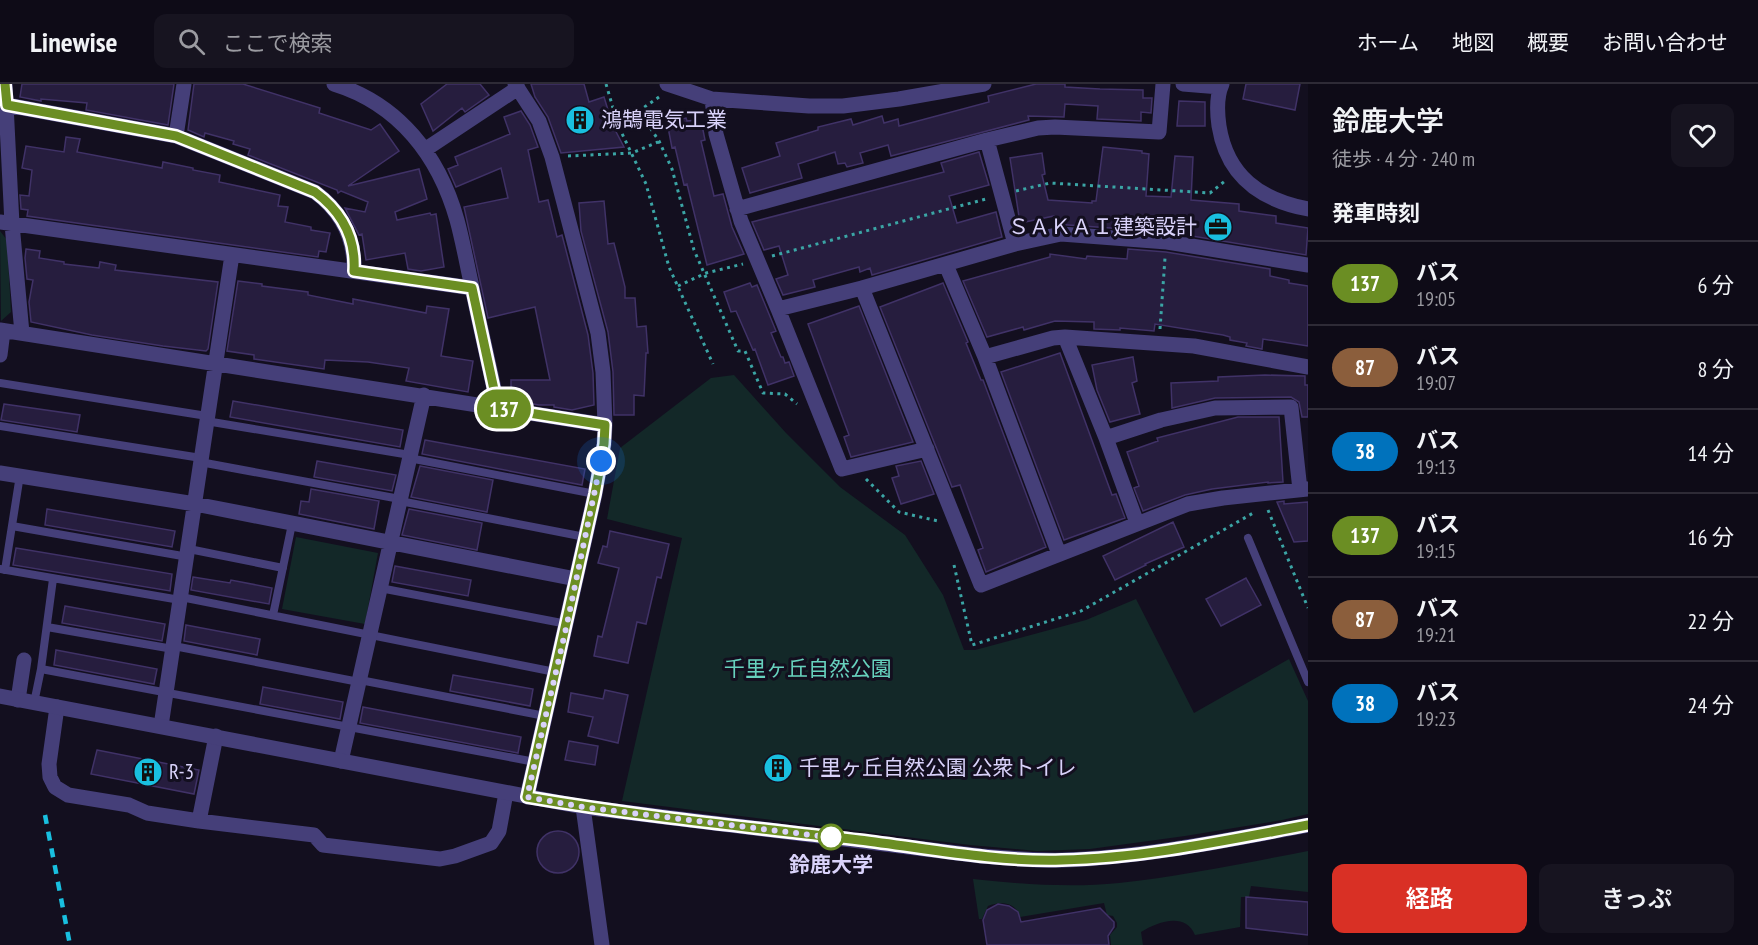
<!DOCTYPE html>
<html lang="ja">
<meta charset="utf-8">
<style>
:root{--surface:#0e0b17;--page:#171420;--text:#f1f3f6;--muted:#9b9ba1;--line:#2e2b36;--accent:#d93025}
body{margin:0;font-family:"PT Sans Narrow","Noto Sans JP",sans-serif;background:var(--page);color:var(--text);height:100vh;display:flex;flex-direction:column;font-size:22px;white-space:nowrap}
*{box-sizing:border-box;margin:0}
p{font-size:20px;color:var(--muted)}
.icon{flex:none;width:33px;height:33px;fill:none;stroke:currentColor;stroke-width:2;stroke-linecap:round;stroke-linejoin:round}
.map{position:relative;flex:1;overflow:hidden}
.drawer{display:flex;flex-direction:column;background:var(--surface);width:450px}
.drawer>*{flex:none}
.badge{padding:0 12px;border-radius:20px;font-size:21px;line-height:39px}
.you{position:absolute;width:30px;height:30px;margin:-15px;border:4px solid #fff;border-radius:50%;background:#1a73e8;box-shadow:0 0 0 9px #1a73e833}
.map>.badge{position:absolute;translate:-50% -50%;box-shadow:0 0 0 3px #fff}
h2{padding:0 24px;font-size:22px;line-height:54px}
.round{display:grid;place-items:center;flex:none;width:63px;height:63px;border-radius:12px;background:var(--page)}
.overview{display:flex;align-items:center;justify-content:space-between;height:102px;padding:0 24px}
h1{font-size:28px;font-weight:600;line-height:45px}
.primary-button{display:flex;gap:12px;margin-top:auto;padding:12px 24px}
.primary-button a{flex:1;height:69px;border-radius:12px;background:var(--accent);color:#fff;font-size:24px;font-weight:600;line-height:69px;text-align:center}
.primary-button a+a{background:var(--page);color:var(--text)}
ul{padding:0;list-style:none}
li{display:flex;align-items:center;gap:18px;height:84px;padding:0 24px;border-top:2px solid var(--line)}
li div{flex:1}
li b{display:block;font-size:22px}
li em{font-style:normal}
li .badge{min-width:66px;font-weight:700;text-align:center}
header{display:flex;align-items:center;gap:36px;box-sizing:border-box;height:84px;padding:0 30px;background:var(--surface);border-bottom:2px solid var(--line)}
header strong{font-size:28px}
nav{display:flex;gap:33px;margin-inline-start:auto;font-size:21px}
.search{width:420px;height:54px;background:var(--page);display:flex;align-items:center;gap:15px;box-sizing:border-box;padding:0 21px;border-radius:12px;color:var(--muted);font-size:22px}
main{display:flex;flex:1;min-height:0}
.map>svg:first-child{display:block}
</style>
<header>
<strong>Linewise</strong>
<div class="search"><svg class="icon" aria-label="search" viewBox="0 0 24 24"><circle cx="10" cy="10" r="6"/><path d="M15 15l6 6"/></svg>ここで検索</div>
<nav><a>ホーム</a><a>地図</a><a>概要</a><a>お問い合わせ</a></nav>
</header>
<main>
<div class="map">
<svg width="1308" height="861" viewBox="0 0 1308 861">
<rect width="100%" height="100%" fill="#130f1f"/>
<path fill="#132828" d="M0,147L7,156L11,228L1,237Z
M734,291L786,349L840,403L905,451L943,511L964,566H975L1086,536L1136,515L1194,629L1289,575L1308,617V730L1282,736L1185,752L1090,765L1037,767L970,761L622,717L682,454L607,435L620,364L711,294Z
M296,453L378,469L365,540L282,525Z
M1308,767V808L1251,802L1249,813H1241L1240,843L1195,851C1186,828 1158,837 1141,848L1143,861H1111L1110,851L1117,843V839L1113,832L1107,831L1104,819L1020,833C1016,818 1001,817 988,822L982,835H979L973,795C1020,800 1070,804 1119,799C1182,792 1245,779 1308,767Z"/>
<path fill="#261d3e" stroke="#403267" stroke-width="1.5" d="M22,0H174L168,41L86,26L87,19L41,15V17L20,13Z
M194,0H243L320,24L319,29L371,46L380,40L399,67L348,102L419,85L427,115L395,128L397,136L430,129L431,131L436,130L444,183L421,187L408,185L405,169L366,176L362,150L359,151L345,124L365,128L368,118L341,107L338,109L337,106L248,71L250,65L233,60L234,57L205,49L204,53L188,46Z
M447,0H480L489,11L465,28L462,24L433,47L421,20Z
M531,0H584L589,18L604,13L613,42L624,63L561,69L548,33L535,13Z
M1036,0H1065V3L1100,5L1143,6V14H1152L1151,29L1141,28V37L1097,35L1098,22L1065,20L1064,33L1028,32L1029,36L891,72L888,61L860,69L863,79L847,83L845,79L838,80L835,68L798,80L802,94L750,109L742,84L780,72L776,59L818,46V43L851,35L853,41L882,32L884,39L898,35L899,42L989,18L988,12Z
M1246,0H1300L1295,26L1243,15Z
M1179,17L1205,18V42H1177Z
M521,27L530,41L538,63L528,66L539,118L548,116L557,153L562,151L588,251L593,289L594,321L572,326L554,323V321H539L511,316V296H550L535,223L488,234L464,123L508,114L501,84L456,103L448,85L458,81L455,73L510,50L504,33Z
M686,34L687,37L695,36L696,42L702,41L705,56L701,57L714,112L723,110L732,143L744,170L707,181L687,100L684,101L675,63L672,64L667,38Z
M66,53L80,55L77,68L162,84L163,78L193,84V86L220,91L219,98L280,111L278,122L288,123L285,138L311,143V146L330,149L326,168L319,167L318,173L27,132L28,126L21,125L20,111L29,112L32,86L22,84L26,62L64,68Z
M1103,63L1142,67V69L1149,70L1146,112L1171,113L1175,72L1193,73L1191,116L1239,120V127L1276,132V139L1308,144L1306,171L1168,148L1054,140V132L1020,139L1010,74L1042,69L1045,90L1042,91L1048,116L1092,119V117H1096Z
M979,68L989,101L949,112L957,139L996,128L1002,153L872,191L870,184L860,188L859,183L813,196L815,203L783,211L776,195L788,191L779,162L764,166L752,138L944,88L941,79Z
M604,117L608,160L614,159L625,203V214H635L637,243L646,242L648,269H646L644,312L634,311V331H614L613,288L608,248L581,147L579,119Z
M26,165L40,167L39,174L64,178V180L99,184L100,178L116,181L115,186L218,198L208,265L206,267L163,262L92,251L31,238L29,218L33,196L27,195L25,174Z
M1128,165L1166,168L1270,185V192L1289,196V199L1308,202V262L1263,255L1262,265L1246,262L1247,259L1230,256V253L1223,251L1155,240L1154,247L1120,244V246L1094,245V238L1055,237L1024,246L1023,243L987,253L963,197L1050,173V170L1086,175L1087,172L1127,175Z
M238,197L262,200V202L308,208V211L353,220V215L426,229L427,222L449,225L441,272L473,277L468,308L406,297L409,284L368,278L325,276L324,285L254,275V271L227,267Z
M750,199L752,203L757,201L776,247L771,249L781,273H783L785,279L789,278L794,292L768,301L755,265L753,266L736,227L731,228L724,208Z
M943,199L968,258L966,259L981,296H983L1046,463L986,488L978,466L983,464L960,401L952,403L880,223Z
M859,222L913,358L851,373L844,353L849,351L808,240Z
M1060,269L1112,411L1116,410L1125,434L1064,456L1001,288Z
M1133,273L1137,297L1132,299L1140,330L1110,338L1097,306L1092,281Z
M1265,291L1305,292V301H1308V333H1302L1299,318L1291,313L1215,314L1172,324L1171,299L1218,297V293Z
M233,317L403,346L400,363L230,333Z
M4,320L80,331L77,348L1,336Z
M1238,333H1279L1283,398L1268,399V398L1212,405L1185,411L1143,427L1134,404L1139,402L1127,368L1158,357L1157,354Z
M425,356L585,385L582,401L422,370Z
M317,377L396,391L392,407L314,393Z
M921,377L934,410L901,420L892,394L899,392L896,382Z
M420,382L493,396L487,428L411,413Z
M311,405L379,417L374,445L299,430L301,417L309,418Z
M1284,417V420L1308,418V457L1294,458L1277,418Z
M47,425L175,447L172,463L45,441Z
M409,425L482,439L477,466L402,451Z
M1173,438L1184,463L1145,480L1146,481L1115,496L1103,472Z
M610,447L669,460L661,494L657,493L646,540L637,538L628,579L594,572L598,552L602,553L619,484L598,479L603,462L607,463Z
M16,464L172,490L170,507L13,481Z
M395,482L471,496L468,512L392,498Z
M193,493L230,499L231,496L272,504L269,520L191,506Z
M1246,494L1261,521L1221,542L1206,515Z
M65,522L165,540L162,557L62,539Z
M186,541L260,555L257,571L184,557Z
M56,566L157,585L154,600L54,581Z
M453,591L533,605L530,622L450,607Z
M263,603L343,618L340,635L260,620Z
M605,606L628,611L618,659L588,652L593,633L568,628L571,609L603,615Z
M363,623L521,653L518,669L360,639Z
M569,657L598,662L595,681L565,676Z
M97,666L199,686L194,710L91,690Z
M537 768a21 21 0 1 1 42 0a21 21 0 1 1-42 0Z
M1246,813L1308,818V851L1246,844Z
M998,820L1009,822L1018,828L1021,838L1100,824L1114,838V843L1108,852L1109,861H987L983,836L987,826Z"/>
<g fill="none" stroke-linecap="round" stroke-linejoin="round">
<path stroke="#3ba5a5" stroke-width="3" stroke-dasharray="3 4.5" stroke-linecap="butt" d="M606,0L618,41L646,100L669,183L713,280
M659,13L639,27L659,57L672,85L694,166L738,267H745L763,309L785,310L797,320
M568,72L632,69L658,58
M1016,107L1050,99L1210,109L1225,97
M772,172L986,115
M678,202L706,189L743,180
M1160,245L1165,174
M866,395L899,428L938,437
M1268,426L1308,524
M954,481L972,561L1081,527L1255,428"/>
<path stroke="#453f79" stroke-width="8" d="M0,299L207,332
M206,337L410,371
M0,342L201,374
M409,374L595,410
M200,378L400,415
M400,417L585,453
M12,442L188,473
M1248,454L1308,598
M189,465L283,484
M0,485L180,516
M5,486L20,391
M380,504L567,540
M181,513L555,588
M273,531L292,440
M47,543L173,565
M174,562L359,598
M41,585L535,678
M360,596L545,632
M34,619L41,585L53,495"/>
<path stroke="#453f79" stroke-width="15" d="M5,0L12,140L22,249
M334,0C399,20 439,72 457,136C463,158 467,181 472,203C480,243 490,284 498,324
M515,0L539,37L552,73L598,249L603,288L605,341L604,360L595,410L527,713
M667,0L712,15L809,22H843L899,15L984,0
M1183,0L1220,3
M1222,0C1216,13 1217,28 1219,42C1227,92 1260,116 1308,125
M712,15L716,50L741,137L778,225L862,204
M7,21L176,52L315,108C342,128 355,154 354,187
M176,52L184,0
M426,65L518,4
M737,125L987,56
M0,138L472,204
M1015,160L987,56L1038,44L1055,43L1159,48L1163,0
M946,181L985,273
M1308,181L1167,158L1061,150L1015,160L862,204L981,501L1188,420L1223,414L1308,405
M778,225L842,385L927,365
M0,246L605,341
M1065,253L1106,354L1137,439
M0,271L3,247
M1106,354L1161,336L1215,324L1291,323L1300,406
M0,389L195,420L576,495
M1059,470L985,273L1053,254L1065,253L1194,262L1308,283
M18,616L24,576
M57,623L49,680L50,693L55,703L68,711L129,721L147,729L199,737L216,652
M161,642L232,171
M341,677L424,311
M583,723L602,861
M199,737L314,751L323,761L440,775L455,772L491,759L499,747L506,709"/>
<path stroke="#453f79" stroke-width="15" d="M0,612L583,723L981,772C1009,774 1036,777 1064,776C1145,773 1228,756 1308,741"/>
<path stroke="#19bfdf" stroke-width="4.5" stroke-dasharray="9 8" stroke-linecap="butt" d="M45,731L70,861"/>
</g>
<g fill="none" stroke-linecap="round" stroke-linejoin="round">
<g stroke="#fff" stroke-width="14">
<path id="line" d="M5,0L7,21L176,52L315,108C342,128 356,154 354,187L472,204L498,324L605,341L604,360L595,410L527,713C637,732 748,743 859,756C926,764 994,778 1062,776C1144,774 1227,756 1308,741"/>
</g>
<use href="#line" stroke="#6b8e23" stroke-width="9"/>
<path stroke="#d9d2fa" stroke-width="6" stroke-dasharray="0 10.8" d="M601,377L567,540L527,713L583,723L836,754L831,753"/>
</g>
<defs>
<g id="building-disc" transform="scale(1.5)"><circle r="9.5" fill="#19bfdf" stroke="#130f1f"/><path d="M-4-6H4V6H1V3H-1V6H-4ZM-2.5-4.3h1.7v1.8h-1.7ZM.8-4.3h1.7v1.8H.8ZM-2.5-1h1.7V.8h-1.7ZM.8-1h1.7V.8H.8Z" fill="#111"/></g>
<g id="office-disc" transform="scale(1.5)"><circle r="9.5" fill="#19bfdf" stroke="#130f1f"/><path d="M-6-3h4V-5.5h4V-3h4V5H-6ZM-1-4.5V-3h2v-1.5ZM-6 0V1H6V0Z" fill="#111"/></g>
</defs>
<g fill-rule="evenodd">
<use href="#building-disc" x="580" y="36"/>
<use href="#office-disc" x="1218" y="143"/>
<use href="#building-disc" x="778" y="684"/>
<use href="#building-disc" x="148" y="688"/>
</g>
<circle fill="#fff" stroke="#6b8e23" stroke-width="3" cx="831" cy="753" r="12"/>
<g text-anchor="middle" stroke-width="6" stroke-linejoin="round" paint-order="stroke">
<g font-size="21" fill="#d9d2fa" stroke="#130f1f" text-anchor="start">
<text x="601" y="43">鴻鵠電気工業</text>
<text x="1197" y="150" text-anchor="end">ＳＡＫＡＩ建築設計</text>
<text x="799" y="691">千里ヶ丘自然公園 公衆トイレ</text>
<text x="169" y="695">R-3</text>
</g>
<g font-size="21" fill="#67d1bd" stroke="#130f1f">
<text x="808" y="592">千里ヶ丘自然公園</text>
</g>
<g font-size="21" font-weight="bold" fill="#d9d2fa" stroke="#130f1f">
<text x="831" y="788">鈴鹿大学</text>
</g>
</g>
</svg>
<div class="you" style="left:601px;top:377px"></div>
<b class="badge" style="left:504px;top:325px;background:#6b8e23;color:#fff">137</b>
</div>
<section class="drawer">
<div class="overview"><div><h1>鈴鹿大学</h1><p>徒歩 · 4 分 · 240 m</p></div><a class="round"><svg class="icon" aria-label="heart" viewBox="0 0 24 24"><path d="M12 20l-8-8c-3-5 5-10 8-4 3-6 11-1 8 4z"/></svg></a></div>
<h2>発車時刻</h2>
<ul>
<li><span class="badge" style="background:#6b8e23;color:#fff">137</span><div><b>バス</b><p>19:05</p></div><em>6 分</em></li>
<li><span class="badge" style="background:#8b5e3c;color:#fff">87</span><div><b>バス</b><p>19:07</p></div><em>8 分</em></li>
<li><span class="badge" style="background:#0072bc;color:#fff">38</span><div><b>バス</b><p>19:13</p></div><em>14 分</em></li>
<li><span class="badge" style="background:#6b8e23;color:#fff">137</span><div><b>バス</b><p>19:15</p></div><em>16 分</em></li>
<li><span class="badge" style="background:#8b5e3c;color:#fff">87</span><div><b>バス</b><p>19:21</p></div><em>22 分</em></li>
<li><span class="badge" style="background:#0072bc;color:#fff">38</span><div><b>バス</b><p>19:23</p></div><em>24 分</em></li>
</ul>
<div class="primary-button"><a>経路</a><a>きっぷ</a></div>
</section>
</main>
